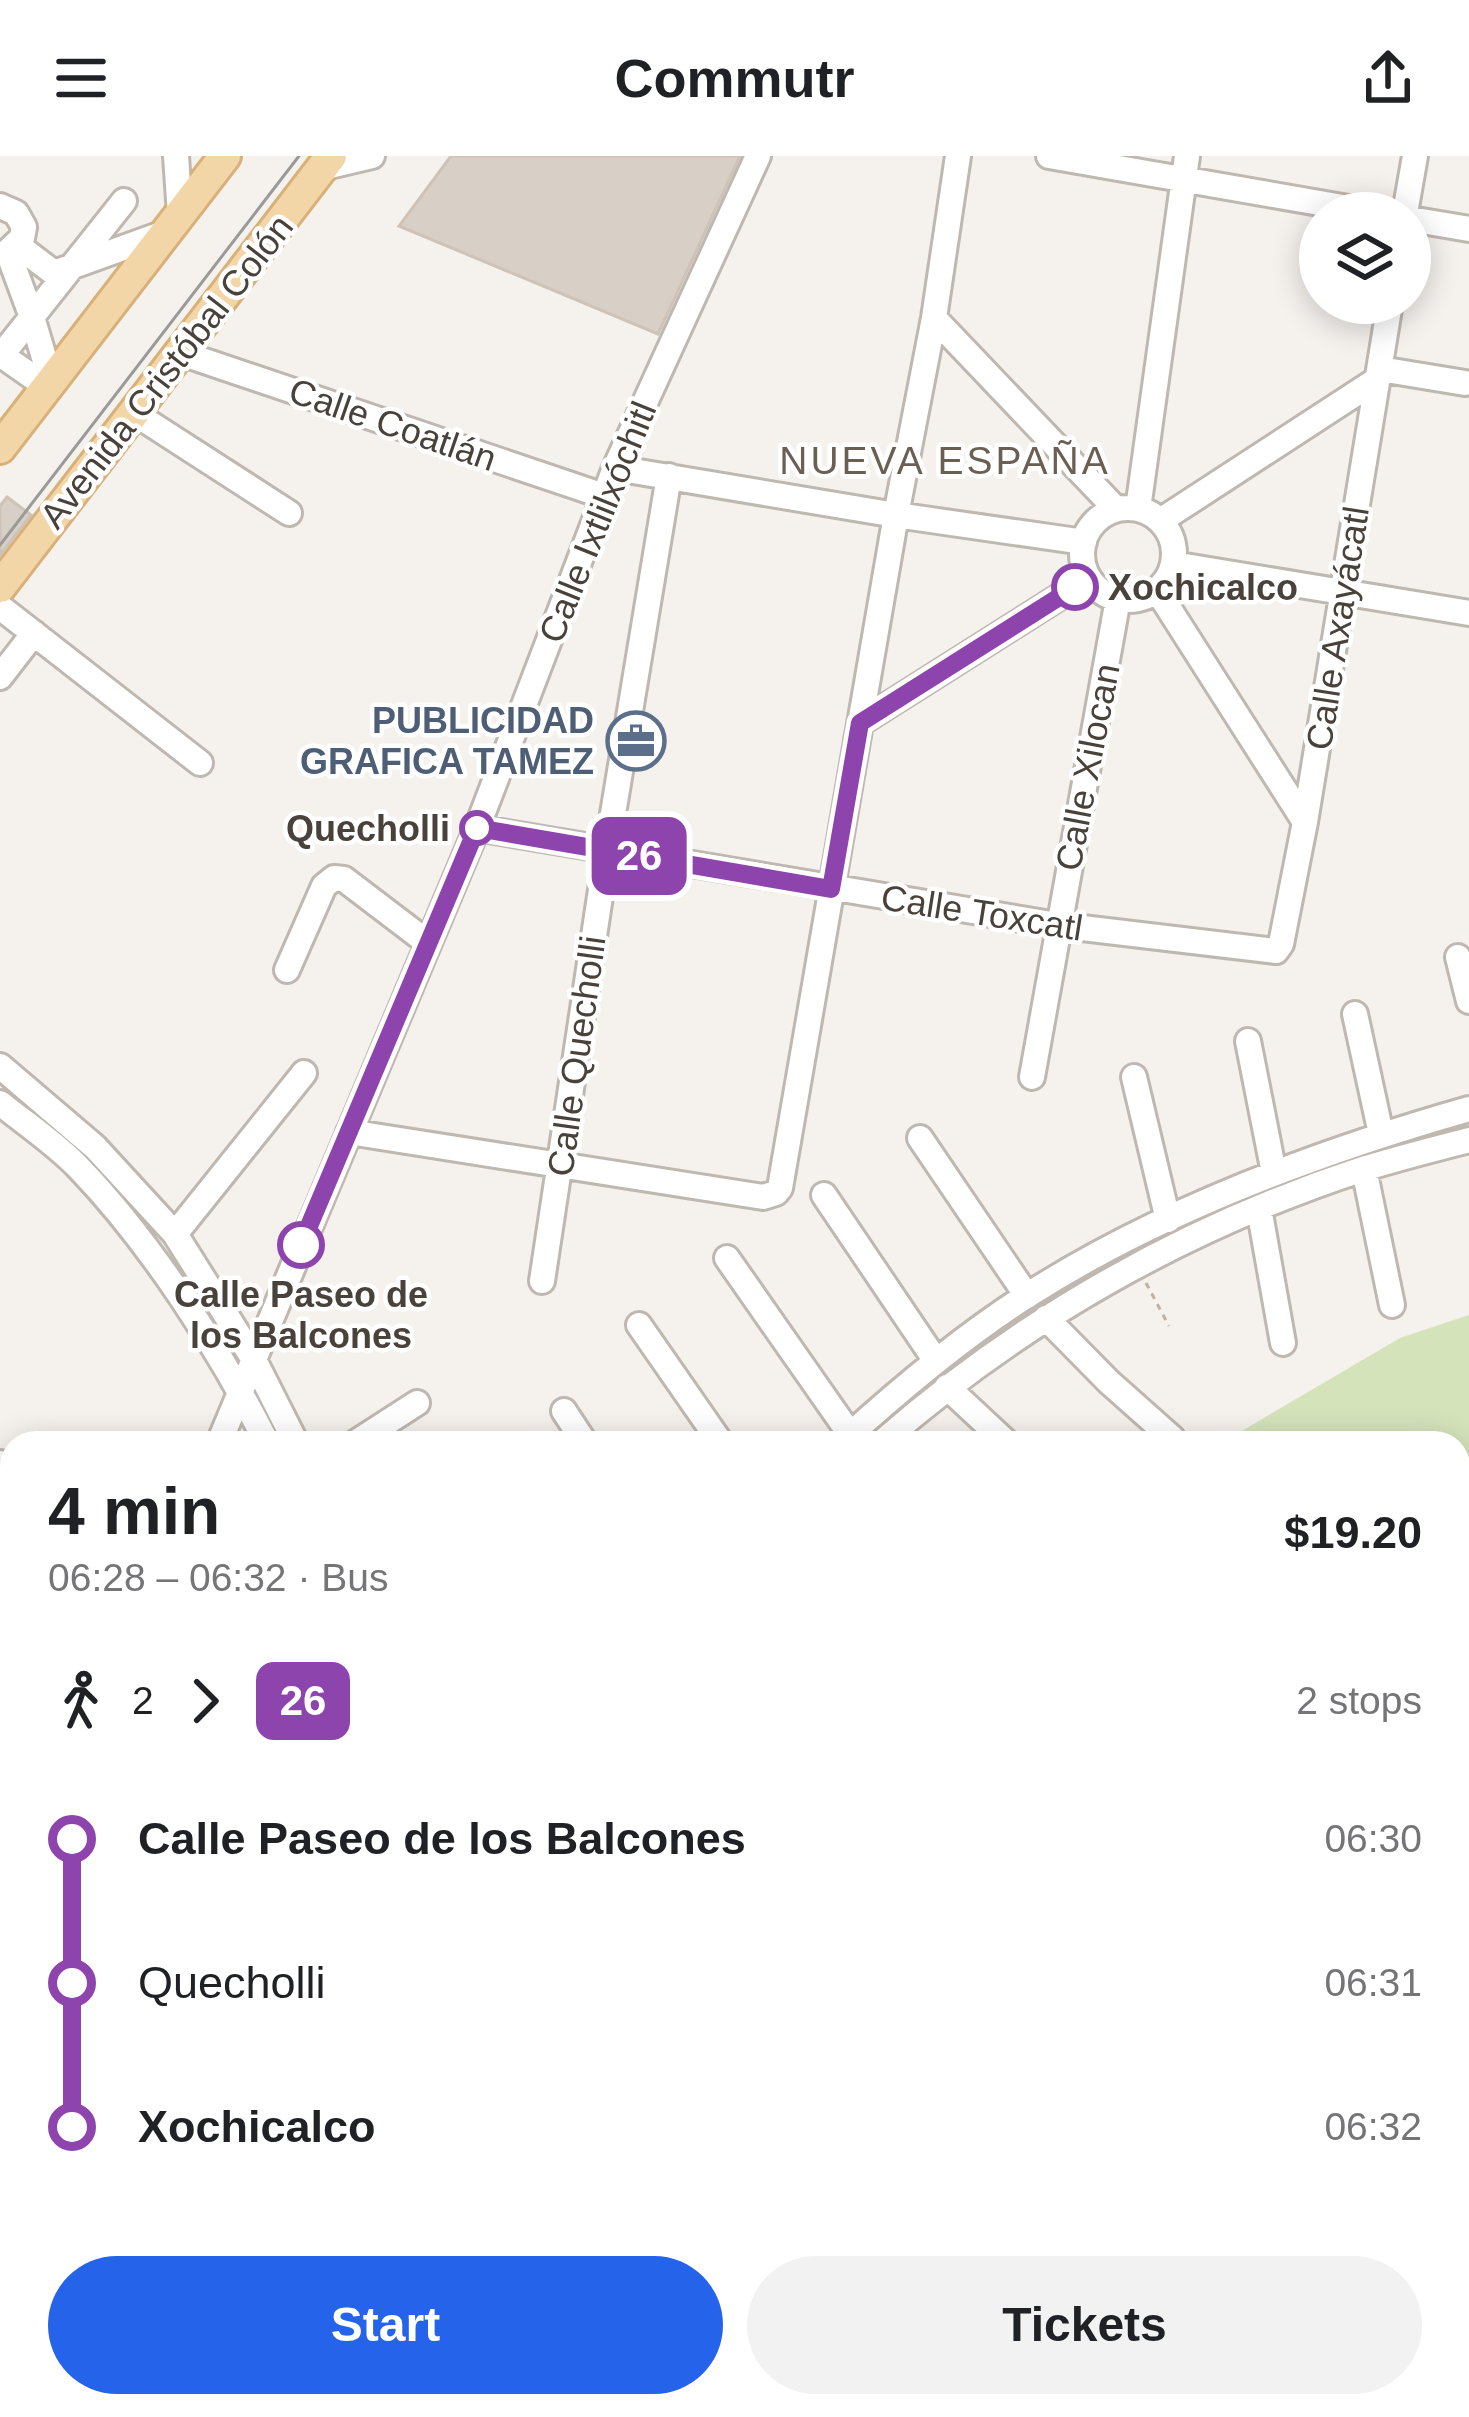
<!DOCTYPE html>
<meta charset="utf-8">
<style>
:root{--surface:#fff;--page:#f2f2f2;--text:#202124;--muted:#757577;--accent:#2563eb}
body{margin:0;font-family:Helvetica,sans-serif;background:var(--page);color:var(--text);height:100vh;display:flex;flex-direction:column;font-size:45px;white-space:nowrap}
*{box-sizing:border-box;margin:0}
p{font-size:39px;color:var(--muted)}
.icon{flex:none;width:66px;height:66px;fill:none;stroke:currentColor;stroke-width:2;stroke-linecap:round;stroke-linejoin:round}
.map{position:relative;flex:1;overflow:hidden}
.panel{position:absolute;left:0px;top:1275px;width:1470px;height:987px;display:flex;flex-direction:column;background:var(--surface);border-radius:36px 36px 0 0;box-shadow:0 6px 30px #0003}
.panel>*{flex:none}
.badge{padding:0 24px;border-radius:18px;font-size:42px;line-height:78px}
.buttons{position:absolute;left:1299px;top:36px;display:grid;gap:24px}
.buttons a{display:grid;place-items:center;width:132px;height:132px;border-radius:50%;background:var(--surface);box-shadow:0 6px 30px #0003;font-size:60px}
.map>.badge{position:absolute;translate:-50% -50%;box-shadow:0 0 0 6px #fff}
.legs{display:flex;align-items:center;gap:18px;height:132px;padding:0 48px;font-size:39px}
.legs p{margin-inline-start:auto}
.summary{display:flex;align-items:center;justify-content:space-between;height:204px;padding:0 48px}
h1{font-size:66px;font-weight:800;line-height:90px}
.action{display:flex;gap:24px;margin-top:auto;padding:24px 48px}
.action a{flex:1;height:138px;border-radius:72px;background:var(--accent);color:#fff;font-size:48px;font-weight:800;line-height:138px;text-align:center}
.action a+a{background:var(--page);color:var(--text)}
ul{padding:0 48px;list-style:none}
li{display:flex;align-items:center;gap:42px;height:144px;font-size:45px}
li i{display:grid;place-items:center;width:18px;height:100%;margin:0 15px;background:currentColor}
li i::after{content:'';width:30px;height:30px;margin:-15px;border:9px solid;border-radius:50%;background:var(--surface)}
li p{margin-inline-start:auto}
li:first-child i{background:linear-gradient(#0000 50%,currentColor 0)}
li:last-child i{background:linear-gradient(currentColor 50%,#0000 0)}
header{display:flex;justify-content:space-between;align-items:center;height:156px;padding:0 48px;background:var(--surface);font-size:54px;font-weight:800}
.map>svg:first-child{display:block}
</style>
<header><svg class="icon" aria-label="menu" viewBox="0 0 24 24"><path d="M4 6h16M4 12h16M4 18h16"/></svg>Commutr<svg class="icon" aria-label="share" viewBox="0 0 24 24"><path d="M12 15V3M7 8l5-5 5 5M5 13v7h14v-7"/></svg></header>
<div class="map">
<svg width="1469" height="2261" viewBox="0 0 1469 2261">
<rect width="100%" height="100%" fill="#f5f1ed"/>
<path fill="#d5e3bb" d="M1469,1159V2261H1074L1069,2250H1458V1287H1230L1245,1273L1400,1182Z"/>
<path fill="#d8cfc6" stroke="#cfc3b7" stroke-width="3" d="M451,0H740L658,178L399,70Z
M7,341L31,359L0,399V350Z"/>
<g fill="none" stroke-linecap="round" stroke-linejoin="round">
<g stroke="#bfb8b0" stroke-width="30">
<path id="minor" d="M176,0L180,59
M1049,0L1377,57
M321,12L372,0
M0,50L16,57L24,71L22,82L6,97
M1405,57L1415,0
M1410,63L1469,73
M16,88L54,117L167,76
M8,96L32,161L51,225
M934,162L1116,353
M8,191L124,45
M181,197L604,340
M0,198L47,231
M1380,213L1465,227
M134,257L289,357
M615,312L896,359L1084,386
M1082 398a46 46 0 1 1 92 0a46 46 0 1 1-92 0Z
M1138,353L1187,0
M1160,365L1378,223
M1173,408L1469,457
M1157,434L1305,666
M0,451L200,607
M0,521L34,477
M860,567L1089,422
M477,672L1057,769L1276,795L1281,788L1305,666L1390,147
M1458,801L1469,845
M287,814L324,730L334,722L344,723L428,787
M1355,858L1381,978
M1248,885L1274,1017
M0,910L95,991L175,1078L253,1202L296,1287
M1032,921L1118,443
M1134,921L1168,1064
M0,947C26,968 56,988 79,1012C151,1087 220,1194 267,1287
M349,976L763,1041L776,1037L780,1032L896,359L934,162L958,0
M920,982L1027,1140
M1364,1013L1392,1149
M824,1039L936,1205
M1259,1052L1283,1187
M175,1078L304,917
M727,1102L850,1278
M542,1125L607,694L669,320
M1046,1162L1109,1226L1172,1282
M639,1169L721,1287
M947,1231L1007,1287
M564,1255L585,1287
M219,1287L477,672L615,312L758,0
M355,1287L417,1247
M841,1287C899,1234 962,1181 1028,1139C1161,1054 1318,996 1469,953
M881,1287C1021,1164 1186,1071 1363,1013C1398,1002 1434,993 1469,984
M0,1307L12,1317
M0,1457L12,1466
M0,1594L12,1566
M0,1720L12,1729
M0,1825L12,1795
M0,1897L12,1866
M0,2002L12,2004
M0,2116L12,2118
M0,2228L12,2229
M203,2250L305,2261
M697,2250L702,2261
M731,2250L736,2261
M352,2258L380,2261
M321,2261L323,2250"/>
</g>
<g stroke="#d7b179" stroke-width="36">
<path id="major" d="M0,292L225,0
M0,431L331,0"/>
</g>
<path stroke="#bfb2a3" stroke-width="3" stroke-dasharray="6 6" stroke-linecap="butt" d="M1146,1127L1169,1170
M1458,1418L1469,1409
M0,1513L12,1522
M1458,2029L1469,2031"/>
<use href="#minor" stroke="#fff" stroke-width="24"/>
<use href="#major" stroke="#f3d6a7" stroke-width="30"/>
<path stroke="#9a9a9a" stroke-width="3" d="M0,389L299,0"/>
</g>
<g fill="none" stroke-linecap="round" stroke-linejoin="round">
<g stroke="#fff" stroke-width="27">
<path id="line-1" d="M301,1089L477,672L831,733L860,567L1075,431"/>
</g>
<use href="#line-1" stroke="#8e44ad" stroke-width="18"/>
</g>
<defs>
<g id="office-ring" transform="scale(3)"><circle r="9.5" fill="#fff" stroke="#5c6f8a" stroke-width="1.5"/><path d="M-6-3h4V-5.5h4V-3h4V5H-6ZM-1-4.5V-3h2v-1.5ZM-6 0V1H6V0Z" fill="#5c6f8a"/></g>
</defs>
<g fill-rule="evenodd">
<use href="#office-ring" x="636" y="585"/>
</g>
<g fill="#fff" stroke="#8e44ad" stroke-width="6">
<circle cx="1075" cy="431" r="21"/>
<circle cx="477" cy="672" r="15"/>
<circle cx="301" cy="1089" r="21"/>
</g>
<g text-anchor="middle" stroke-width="9" stroke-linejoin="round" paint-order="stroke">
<g font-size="36" fill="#48423b" stroke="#fff">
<text transform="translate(166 215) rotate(-52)" y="13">Avenida Cristóbal Colón</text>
<text transform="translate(393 268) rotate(19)" y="13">Calle Coatlán</text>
<text transform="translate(597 366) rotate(-68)" y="13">Calle Ixtlilxóchitl</text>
<text transform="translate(1337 472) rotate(-81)" y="13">Calle Axayácatl</text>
<text transform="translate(1087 611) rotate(-79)" y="13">Calle Xilocan</text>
<text transform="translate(982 756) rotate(9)" y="13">Calle Toxcatl</text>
<text transform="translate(576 900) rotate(-82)" y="13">Calle Quecholli</text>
</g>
<g font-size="36" font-weight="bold" fill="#48423b" stroke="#fff" text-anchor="start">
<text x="1108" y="444">Xochicalco</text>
<text x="450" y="685" text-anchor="end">Quecholli</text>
<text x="301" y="1151" text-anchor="middle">Calle Paseo de<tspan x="301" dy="41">los Balcones</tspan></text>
</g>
<g font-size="36" font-weight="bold" fill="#4e5e75" stroke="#fff" text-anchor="end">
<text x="594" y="577">PUBLICIDAD<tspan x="594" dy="41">GRAFICA TAMEZ</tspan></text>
</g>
<g font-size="39" letter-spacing="3" fill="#6a5f53" stroke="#fff">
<text x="945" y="318">NUEVA ESPAÑA</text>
</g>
</g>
</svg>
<div class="buttons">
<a><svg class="icon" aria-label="layers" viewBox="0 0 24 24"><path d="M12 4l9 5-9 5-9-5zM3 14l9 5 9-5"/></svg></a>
</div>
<b class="badge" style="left:639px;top:700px;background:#8e44ad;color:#fff">26</b>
<section class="panel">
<div class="summary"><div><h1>4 min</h1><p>06:28 – 06:32 · Bus</p></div><b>$19.20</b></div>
<div class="legs"><svg class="icon" aria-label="walk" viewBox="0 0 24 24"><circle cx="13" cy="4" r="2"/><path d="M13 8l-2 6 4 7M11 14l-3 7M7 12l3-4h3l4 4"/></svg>2<svg class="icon" aria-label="forward" viewBox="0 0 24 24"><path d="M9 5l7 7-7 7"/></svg><b class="badge" style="background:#8e44ad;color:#fff">26</b><p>2 stops</p></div>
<ul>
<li><i style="color:#8e44ad"></i><b>Calle Paseo de los Balcones</b><p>06:30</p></li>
<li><i style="color:#8e44ad"></i><span>Quecholli</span><p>06:31</p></li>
<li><i style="color:#8e44ad"></i><b>Xochicalco</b><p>06:32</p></li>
</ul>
<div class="action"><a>Start</a><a>Tickets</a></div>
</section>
</div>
